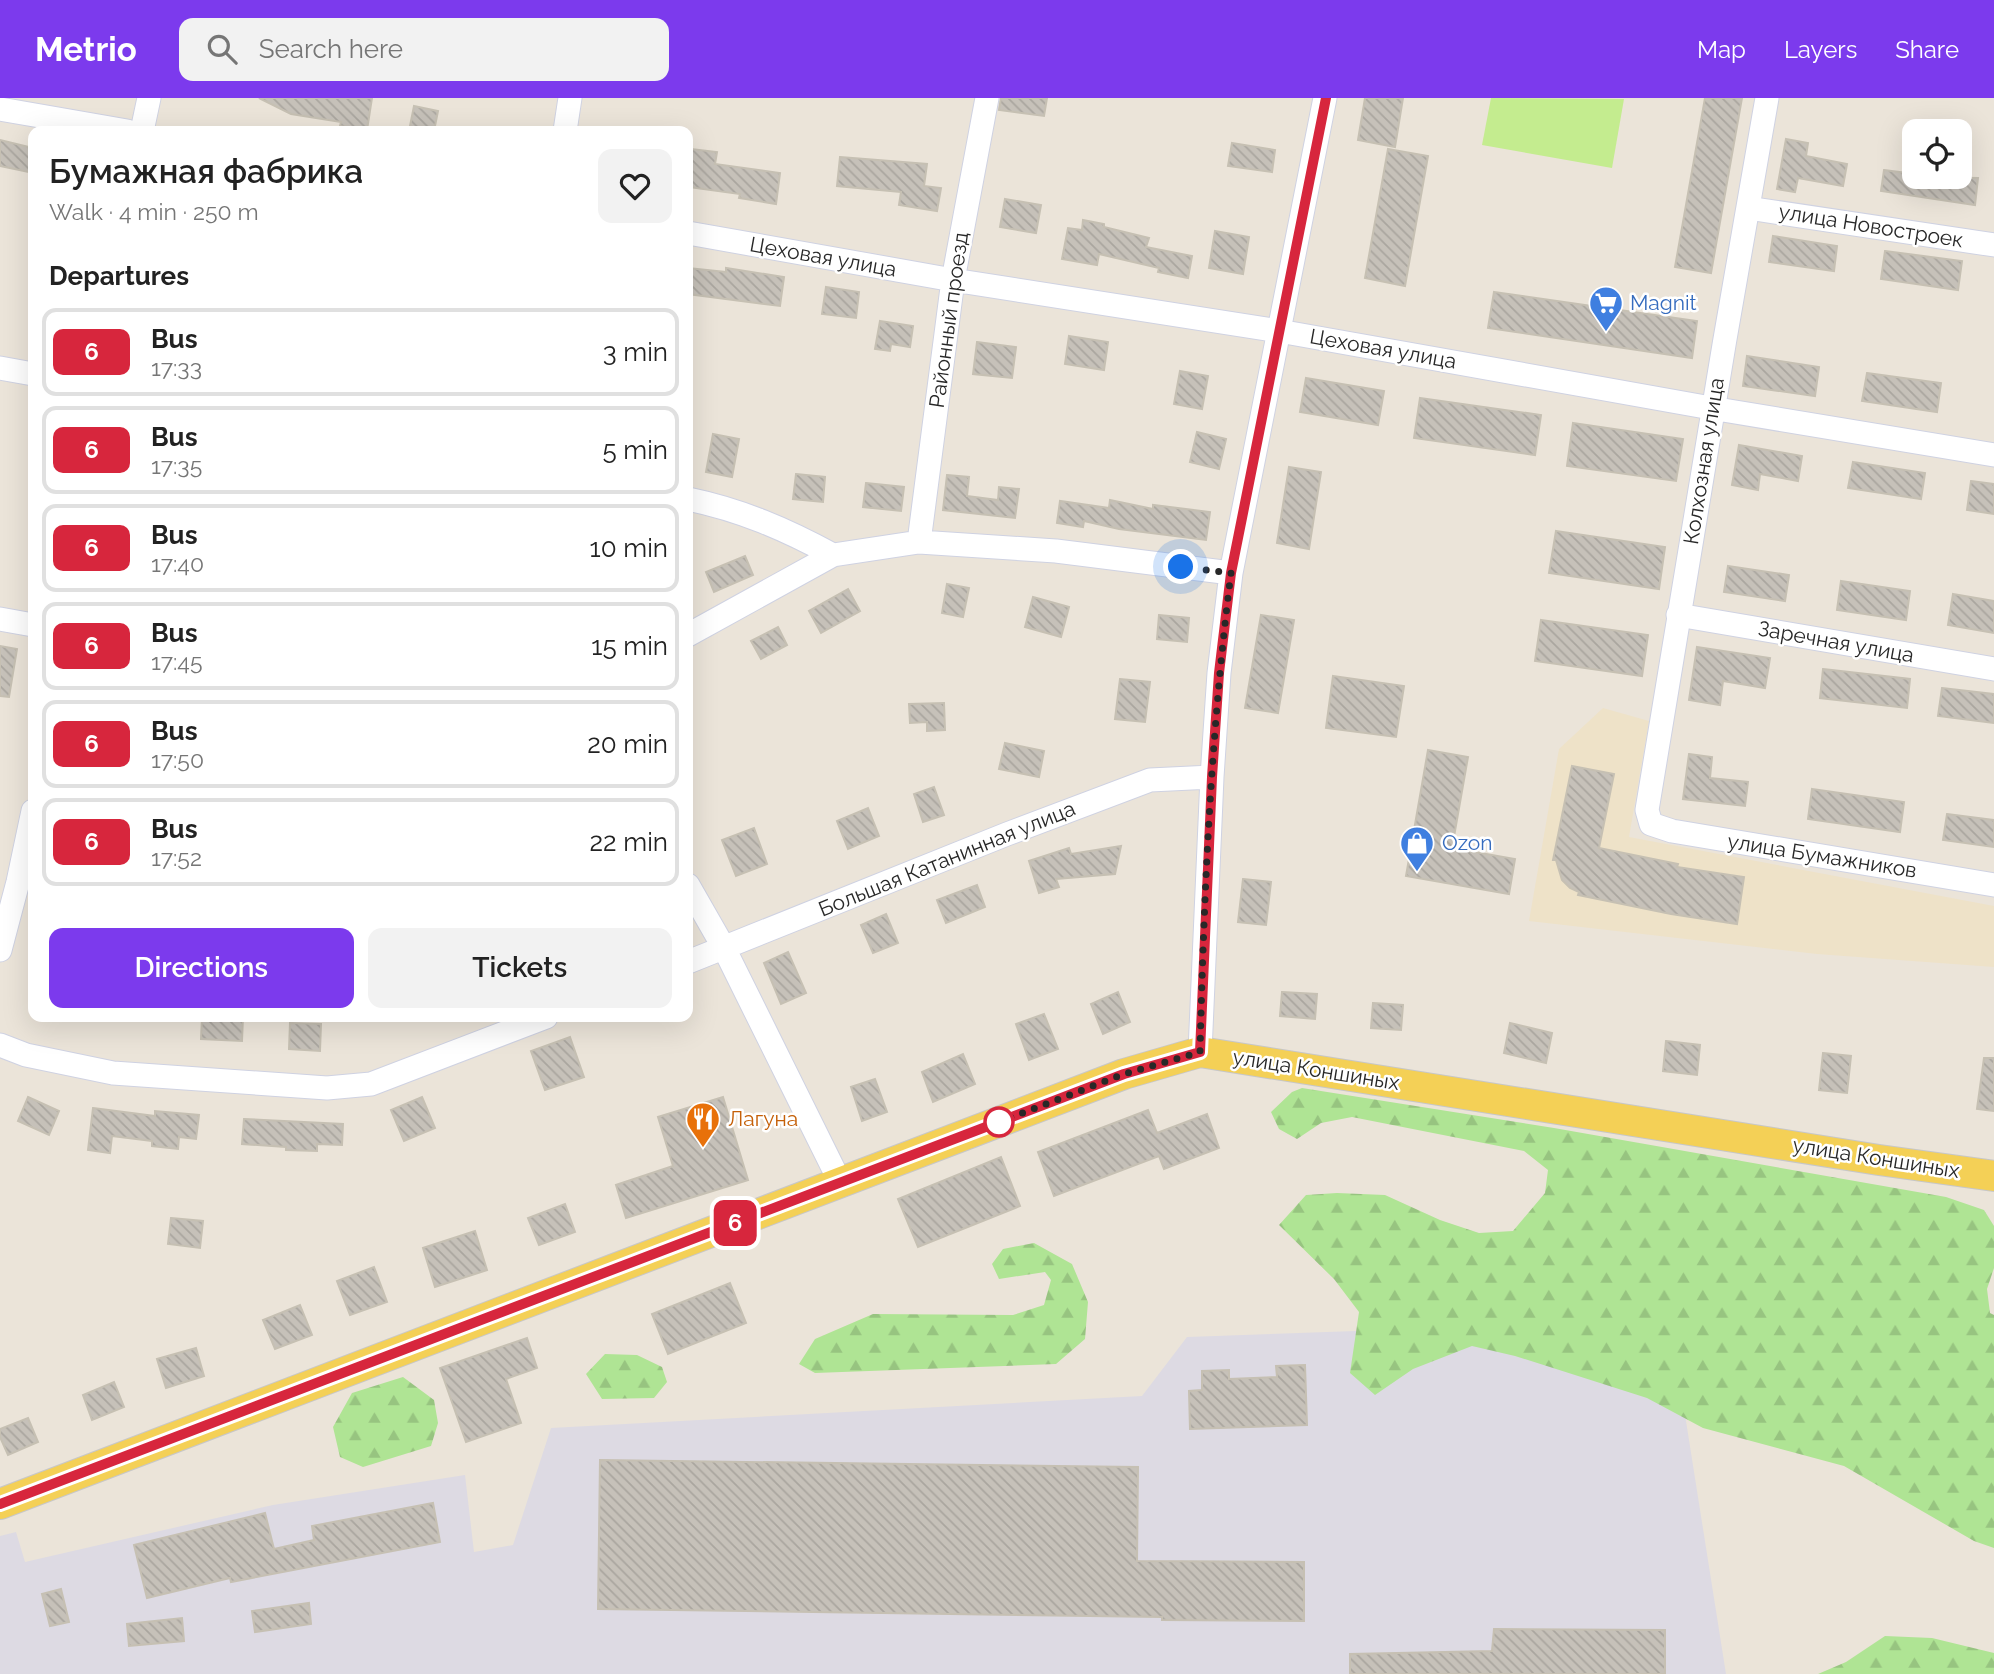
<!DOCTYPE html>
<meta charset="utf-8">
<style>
:root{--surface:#fff;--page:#f2f2f2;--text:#222;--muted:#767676;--line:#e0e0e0;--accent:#7c3aed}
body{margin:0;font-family:Raleway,sans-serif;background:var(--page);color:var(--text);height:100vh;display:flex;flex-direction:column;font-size:26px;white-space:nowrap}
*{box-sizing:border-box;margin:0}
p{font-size:23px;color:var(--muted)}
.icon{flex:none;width:38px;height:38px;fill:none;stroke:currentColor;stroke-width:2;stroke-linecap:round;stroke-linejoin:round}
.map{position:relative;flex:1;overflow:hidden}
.details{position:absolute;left:28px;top:28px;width:665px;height:896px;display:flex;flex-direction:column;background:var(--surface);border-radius:14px;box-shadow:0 7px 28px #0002}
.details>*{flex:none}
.badge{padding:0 14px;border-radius:10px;font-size:24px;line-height:46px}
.buttons{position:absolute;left:1902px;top:21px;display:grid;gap:14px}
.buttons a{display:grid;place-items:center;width:70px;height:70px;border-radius:14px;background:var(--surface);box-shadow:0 7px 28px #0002;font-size:35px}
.you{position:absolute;width:35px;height:35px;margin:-18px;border:5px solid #fff;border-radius:50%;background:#1a73e8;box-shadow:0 0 0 10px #1a73e833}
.map>.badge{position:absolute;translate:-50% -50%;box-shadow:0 0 0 4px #fff}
h2{padding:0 21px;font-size:26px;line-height:63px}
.round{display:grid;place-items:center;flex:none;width:74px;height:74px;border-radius:14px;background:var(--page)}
.head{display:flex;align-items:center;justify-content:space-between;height:119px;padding:0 21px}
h1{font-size:33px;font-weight:600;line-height:52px}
.cta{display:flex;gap:14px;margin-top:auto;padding:14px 21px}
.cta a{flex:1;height:80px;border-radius:14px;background:var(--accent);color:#fff;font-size:28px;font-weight:600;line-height:80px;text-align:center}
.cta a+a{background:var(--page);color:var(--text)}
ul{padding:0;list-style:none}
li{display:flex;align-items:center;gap:21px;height:88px;margin:0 14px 10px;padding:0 7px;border:4px solid var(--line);border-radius:14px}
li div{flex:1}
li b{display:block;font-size:26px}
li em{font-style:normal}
li .badge{min-width:77px;font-weight:700;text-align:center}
header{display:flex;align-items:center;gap:42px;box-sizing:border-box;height:98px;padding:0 35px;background:var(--accent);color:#fff}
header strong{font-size:33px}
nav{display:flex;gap:38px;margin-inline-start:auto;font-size:24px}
.search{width:490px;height:63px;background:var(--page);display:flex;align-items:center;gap:18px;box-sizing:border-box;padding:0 24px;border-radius:14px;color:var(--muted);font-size:26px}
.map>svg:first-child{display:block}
</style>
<header>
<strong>Metrio</strong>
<div class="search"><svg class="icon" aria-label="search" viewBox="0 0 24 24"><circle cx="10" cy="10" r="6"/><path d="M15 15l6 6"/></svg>Search here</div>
<nav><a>Map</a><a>Layers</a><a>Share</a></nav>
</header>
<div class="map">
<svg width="1994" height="1576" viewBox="0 0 1994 1576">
<defs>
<pattern id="forest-firs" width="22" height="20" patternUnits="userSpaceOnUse" patternTransform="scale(1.75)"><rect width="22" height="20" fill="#afe494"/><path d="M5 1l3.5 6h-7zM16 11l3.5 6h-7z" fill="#97c480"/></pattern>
<pattern id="building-back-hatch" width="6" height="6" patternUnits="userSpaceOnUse" patternTransform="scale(1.75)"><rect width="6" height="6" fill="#c6c1b9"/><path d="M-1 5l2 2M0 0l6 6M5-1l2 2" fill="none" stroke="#aaa69f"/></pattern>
</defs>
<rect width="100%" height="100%" fill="#ebe4d9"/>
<path fill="#dddae3" d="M1670,1222L1726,1576H0V1438L16,1434L25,1464L273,1407L465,1377L474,1454L513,1447L551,1330L1142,1298L1187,1239Z"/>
<path fill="#eee2c8" d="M1603,610L1649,623L1629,739L1994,808V869L1817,856L1529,823L1559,651Z"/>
<path fill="url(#forest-firs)" d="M1302,990L1554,1030L1946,1099L1984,1112L1994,1128V1170L1987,1191L1990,1215L1994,1217V1450L1974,1443L1844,1368L1703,1330L1647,1300L1515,1258L1472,1248L1413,1271L1375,1297L1350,1275L1359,1214L1334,1181L1279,1127L1306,1097L1337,1095L1385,1097L1440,1122L1479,1135L1513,1133L1545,1095L1548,1072L1524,1053L1352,1019L1321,1025L1297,1041L1279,1031L1271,1014L1292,994Z
M1034,1145L1072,1166L1088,1204L1085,1241L1056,1266L815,1275L799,1266L815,1241L873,1216L1013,1217L1044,1207L1051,1182L1045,1174L999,1181L992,1166L1003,1151Z
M605,1256L637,1257L662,1269L667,1284L654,1300L602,1301L586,1276Z
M403,1279L434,1302L438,1325L431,1348L363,1369L340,1359L333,1329L352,1295Z
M1885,1538L1932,1540L1994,1555V1576H1818L1846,1564Z"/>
<path fill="#c4ec8f" d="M1491,0L1624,1L1612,70L1482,47Z"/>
<path fill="url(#building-back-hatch)" stroke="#c6c0b3" stroke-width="2" d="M259,0H372L367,32L340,28L341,24L291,16Z
M1001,0H1047L1044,18L999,12Z
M1365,0H1403L1395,49L1358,42Z
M1705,0H1742L1711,175L1675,169Z
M414,8L438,13L434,33H409Z
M1786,41L1808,45L1806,58L1847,66L1843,88L1798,80L1795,94L1777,91Z
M0,42L33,50L29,74L0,68Z
M1232,45L1275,52L1272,74L1228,68Z
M691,51L717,54L715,66L780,75L776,106L739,100L740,96L688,89Z
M1388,51L1428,58L1405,188L1365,180Z
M840,59L927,66L924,88L941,90L937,113L899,107L901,94L837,88Z
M1884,72L1914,76V79L1978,80L1975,107L1881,93Z
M1005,101L1041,107L1036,135L1000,129Z
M1083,122L1104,126V129L1149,140L1146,149L1192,158L1188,180L1158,174L1159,170L1099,156L1097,167L1062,161L1068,130L1082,132Z
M1215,133L1249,139L1243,176L1209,170Z
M1773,138L1837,148L1834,173L1769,164Z
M1885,153L1962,163L1958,192L1881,181Z
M688,170L726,174V170L784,179L780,208L688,196Z
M826,189L859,194L856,220L822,216Z
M1494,194L1697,223L1692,260L1488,230Z
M880,223L913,228L910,249L891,246L890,253L875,251Z
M1069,238L1108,244L1104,272L1065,266Z
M977,244L1016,249L1012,280L973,276Z
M1747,258L1819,269L1815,298L1743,288Z
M1180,273L1208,278L1202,311L1174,306Z
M1867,275L1941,285L1937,314L1862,303Z
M1306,280L1384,293L1378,327L1300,314Z
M1420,300L1541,317L1535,357L1414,340Z
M1573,325L1683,341L1676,383L1567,368Z
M1197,334L1226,341L1219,371L1190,364Z
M713,336L739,341L732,379L706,374Z
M1739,347L1802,358L1798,383L1760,376L1758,392L1732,387Z
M1853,364L1925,375L1921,401L1848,390Z
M1289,369L1321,374L1309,451L1277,445Z
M796,376L825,379L823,404L793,401Z
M947,377L969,379L967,398L998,402L999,389L1019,391L1015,420L943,412Z
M1971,383L1994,386V416L1967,412Z
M866,385L904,389L901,413L863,409Z
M1110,402L1153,411V407L1210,414L1206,442L1119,431L1084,423L1083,429L1057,425L1060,403L1109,410Z
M1556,433L1665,449L1659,491L1549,475Z
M745,458L753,477L714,494L706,474Z
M1728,468L1789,477L1785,503L1724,494Z
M1841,483L1910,493L1906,522L1837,512Z
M947,486L969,490L963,519L942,515Z
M848,491L860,513L821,535L809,513Z
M1953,496L1994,503V535L1948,527Z
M1033,499L1069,509L1061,539L1025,529Z
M1159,517L1189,520L1187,544L1157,541Z
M1261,517L1294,522L1278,615L1245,610Z
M1541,522L1648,537L1642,578L1535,563Z
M778,529L787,547L761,561L751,543Z
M0,548L17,551L9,599L0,598Z
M1697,549L1770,560L1765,590L1723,583L1720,607L1689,602Z
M1823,571L1910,581L1907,610L1820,600Z
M1333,578L1404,588L1396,639L1326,630Z
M1120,581L1150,584L1145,624L1115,621Z
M1942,590L1994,596V625L1938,618Z
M944,605L945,632L927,633V624L910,625L909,606Z
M1005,645L1044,653L1039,679L999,671Z
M1428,652L1468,659L1452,750L1515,761L1509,796L1406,778Z
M1689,656L1712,659L1710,680L1748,684L1745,708L1683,701Z
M1572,668L1614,676L1599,750L1678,766L1677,769L1744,779L1737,826L1671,816L1578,797L1579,794L1570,790L1562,782L1556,762H1553Z
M934,689L944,717L923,724L914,696Z
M1812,691L1904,704L1900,734L1808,721Z
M868,710L879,738L848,751L837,723Z
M1947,716L1994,722V749L1943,742Z
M754,730L767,766L736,778L722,742Z
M1121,748L1115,776L1056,781L1059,789L1039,795L1029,763L1069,750L1071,756Z
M1243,781L1271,784L1266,827L1238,824Z
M977,787L985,809L946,825L937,802Z
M886,816L898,845L873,855L861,827Z
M788,854L806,895L781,906L764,865Z
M1118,894L1130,924L1103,936L1091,906Z
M1282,894L1317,896L1315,921L1280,918Z
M1373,905L1403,907L1401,932L1371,930Z
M1044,916L1058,951L1029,962L1016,926Z
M202,919H243L242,943L201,941Z
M290,925L321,926L320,953L289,951Z
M1510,925L1552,935L1546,965L1504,955Z
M570,939L584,979L545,992L531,953Z
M1666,943L1700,947L1697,977L1663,973Z
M1823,955L1851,958L1847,995L1819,992Z
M963,956L975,986L933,1004L922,974Z
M1984,960H1994V1013L1977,1011Z
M875,981L887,1014L862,1023L851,989Z
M28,999L59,1013L49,1037L18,1023Z
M422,999L435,1030L404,1043L391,1012Z
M723,999L748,1082L626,1120L616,1087L673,1068L658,1019Z
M93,1010L155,1018V1013L199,1017L196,1041L179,1039L178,1051L152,1048V1043L112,1038L110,1055L88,1052Z
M1148,1012L1157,1035L1207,1016L1219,1050L1164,1071L1159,1058L1054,1098L1038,1054Z
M244,1021L343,1026L342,1047L317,1046V1053L286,1052V1049L242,1046Z
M1001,1059L1020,1108L918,1149L898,1101Z
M565,1106L575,1134L539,1147L528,1120Z
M171,1120L203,1123L200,1150L168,1146Z
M475,1133L487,1172L435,1189L423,1150Z
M374,1169L387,1204L350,1217L337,1183Z
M730,1185L746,1225L668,1256L652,1216Z
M300,1207L312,1237L275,1251L263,1222Z
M527,1240L537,1270L506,1281L521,1325L466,1344L440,1270Z
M196,1250L204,1278L166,1290L157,1261Z
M1305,1267L1307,1327L1190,1331L1189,1293L1202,1292V1273L1229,1272V1281L1277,1279L1276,1268Z
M114,1284L124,1309L92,1322L83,1297Z
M28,1320L38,1344L8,1357L0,1339V1331Z
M600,1362L1138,1369L1137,1463L1304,1464V1523L1162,1522V1519L598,1511Z
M433,1405L440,1444L231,1484L230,1480L147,1500L134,1447L265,1415L274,1451L314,1442L312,1428Z
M61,1491L69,1524L50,1528L42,1496Z
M309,1505L311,1526L255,1534L252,1513Z
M182,1520L184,1543L129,1548L127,1526Z
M1494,1531L1665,1532V1576H1350V1556L1492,1553Z"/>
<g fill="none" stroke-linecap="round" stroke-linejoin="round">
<g stroke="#cfd2e2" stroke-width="25">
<path id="minor" d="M1767,0C1725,237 1685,474 1647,712L1651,726L1672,733L1994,787
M0,11L127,33
M142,33L149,0
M565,33L570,0
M1748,110L1994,147
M688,135L953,182L1279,233L1711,310L1994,357
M0,270L33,276
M688,401C741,412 785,431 833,457
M919,444L953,182L987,0
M1678,517L1994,571
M0,521L33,527
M688,537L833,457L919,444L1056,453L1231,475
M688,787L724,850L840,1084
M0,852L18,784L33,713
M688,864L1007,736L1150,682L1212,679
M0,947L26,957L113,975L327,990L371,986L546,919
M1200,954L1212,679L1219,575L1231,475L1325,0"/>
</g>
<g stroke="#c7c7c7" stroke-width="32">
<path id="major" d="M0,1406L1124,976L1200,954L1879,1062L1994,1078"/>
</g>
<use href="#minor" stroke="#fff" stroke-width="23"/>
<use href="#major" stroke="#f4d056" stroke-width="30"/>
</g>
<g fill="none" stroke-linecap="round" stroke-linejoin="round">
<g stroke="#fff" stroke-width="16">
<path id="line" d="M0,1406L1124,976L1200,954L1212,679L1219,575L1231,475L1326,0"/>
</g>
<use href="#line" stroke="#d7263d" stroke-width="10"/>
<path stroke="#282828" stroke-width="7" stroke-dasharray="0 12.6" d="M999,1024L1124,976L1200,954C1204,794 1211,633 1231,475L1181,469"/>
</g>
<defs>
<g id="supermarket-pin" transform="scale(1.75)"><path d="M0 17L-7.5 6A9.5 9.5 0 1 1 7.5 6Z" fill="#3f7fe0" stroke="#fff"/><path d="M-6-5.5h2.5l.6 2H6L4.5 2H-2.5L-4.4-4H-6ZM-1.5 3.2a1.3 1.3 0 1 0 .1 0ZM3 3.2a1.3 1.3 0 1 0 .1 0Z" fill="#fff"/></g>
<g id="shop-pin" transform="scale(1.75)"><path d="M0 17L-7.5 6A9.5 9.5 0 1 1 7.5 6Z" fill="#3f7fe0" stroke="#fff"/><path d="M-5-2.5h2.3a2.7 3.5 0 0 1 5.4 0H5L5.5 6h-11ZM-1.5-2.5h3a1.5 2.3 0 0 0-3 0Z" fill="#fff"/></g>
<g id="restaurant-pin" transform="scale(1.75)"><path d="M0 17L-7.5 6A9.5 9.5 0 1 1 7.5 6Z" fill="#e8710a" stroke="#fff"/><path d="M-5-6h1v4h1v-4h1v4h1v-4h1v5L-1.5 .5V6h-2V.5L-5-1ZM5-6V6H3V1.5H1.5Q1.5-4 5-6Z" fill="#fff"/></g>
</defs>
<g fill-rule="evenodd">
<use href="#supermarket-pin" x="1606" y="205"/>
<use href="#shop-pin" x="1417" y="745"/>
<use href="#restaurant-pin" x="703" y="1021"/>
</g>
<circle fill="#fff" stroke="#d7263d" stroke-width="3.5" cx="999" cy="1024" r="14"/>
<g text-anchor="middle" stroke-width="5" stroke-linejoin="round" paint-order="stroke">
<g font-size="21" fill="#282828" stroke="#fff">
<text transform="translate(1871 128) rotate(9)" y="7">улица Новостроек</text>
<text transform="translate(823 159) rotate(10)" y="7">Цеховая улица</text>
<text transform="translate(949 222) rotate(-82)" y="7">Районный проезд</text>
<text transform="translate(1383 251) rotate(10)" y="7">Цеховая улица</text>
<text transform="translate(1704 363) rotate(-81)" y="7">Колхозная улица</text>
<text transform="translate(1836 544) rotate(10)" y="7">Заречная улица</text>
<text transform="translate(1822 758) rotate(9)" y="7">улица Бумажников</text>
<text transform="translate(947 761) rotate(-22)" y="7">Большая Катанинная улица</text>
<text transform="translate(1316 972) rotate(9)" y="7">улица Коншиных</text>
<text transform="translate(1876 1060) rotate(9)" y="7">улица Коншиных</text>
</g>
<g font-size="21" fill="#366cbe" stroke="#fff" text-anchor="start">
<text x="1630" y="212">Magnit</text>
<text x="1442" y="752">Ozon</text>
</g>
<g font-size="21" fill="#c56008" stroke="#fff" text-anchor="start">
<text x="728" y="1028">Лагуна</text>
</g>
</g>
</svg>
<div class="buttons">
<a><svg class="icon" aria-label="locate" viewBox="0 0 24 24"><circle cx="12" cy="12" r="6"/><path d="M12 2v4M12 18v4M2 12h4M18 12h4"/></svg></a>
</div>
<div class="you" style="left:1181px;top:469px"></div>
<b class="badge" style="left:735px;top:1125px;background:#d7263d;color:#fff">6</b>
<section class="details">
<div class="head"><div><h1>Бумажная фабрика</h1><p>Walk · 4 min · 250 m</p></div><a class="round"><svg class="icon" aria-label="heart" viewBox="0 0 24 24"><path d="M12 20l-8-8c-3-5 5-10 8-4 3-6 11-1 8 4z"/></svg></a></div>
<h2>Departures</h2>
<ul>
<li><span class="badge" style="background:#d7263d;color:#fff">6</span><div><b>Bus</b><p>17:33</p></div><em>3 min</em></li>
<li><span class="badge" style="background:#d7263d;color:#fff">6</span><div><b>Bus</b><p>17:35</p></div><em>5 min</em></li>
<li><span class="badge" style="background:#d7263d;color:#fff">6</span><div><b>Bus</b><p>17:40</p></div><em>10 min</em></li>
<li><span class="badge" style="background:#d7263d;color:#fff">6</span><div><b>Bus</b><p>17:45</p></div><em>15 min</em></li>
<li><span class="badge" style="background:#d7263d;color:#fff">6</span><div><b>Bus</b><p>17:50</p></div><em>20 min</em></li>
<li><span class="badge" style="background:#d7263d;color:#fff">6</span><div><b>Bus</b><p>17:52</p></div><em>22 min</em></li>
</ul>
<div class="cta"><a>Directions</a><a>Tickets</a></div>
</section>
</div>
